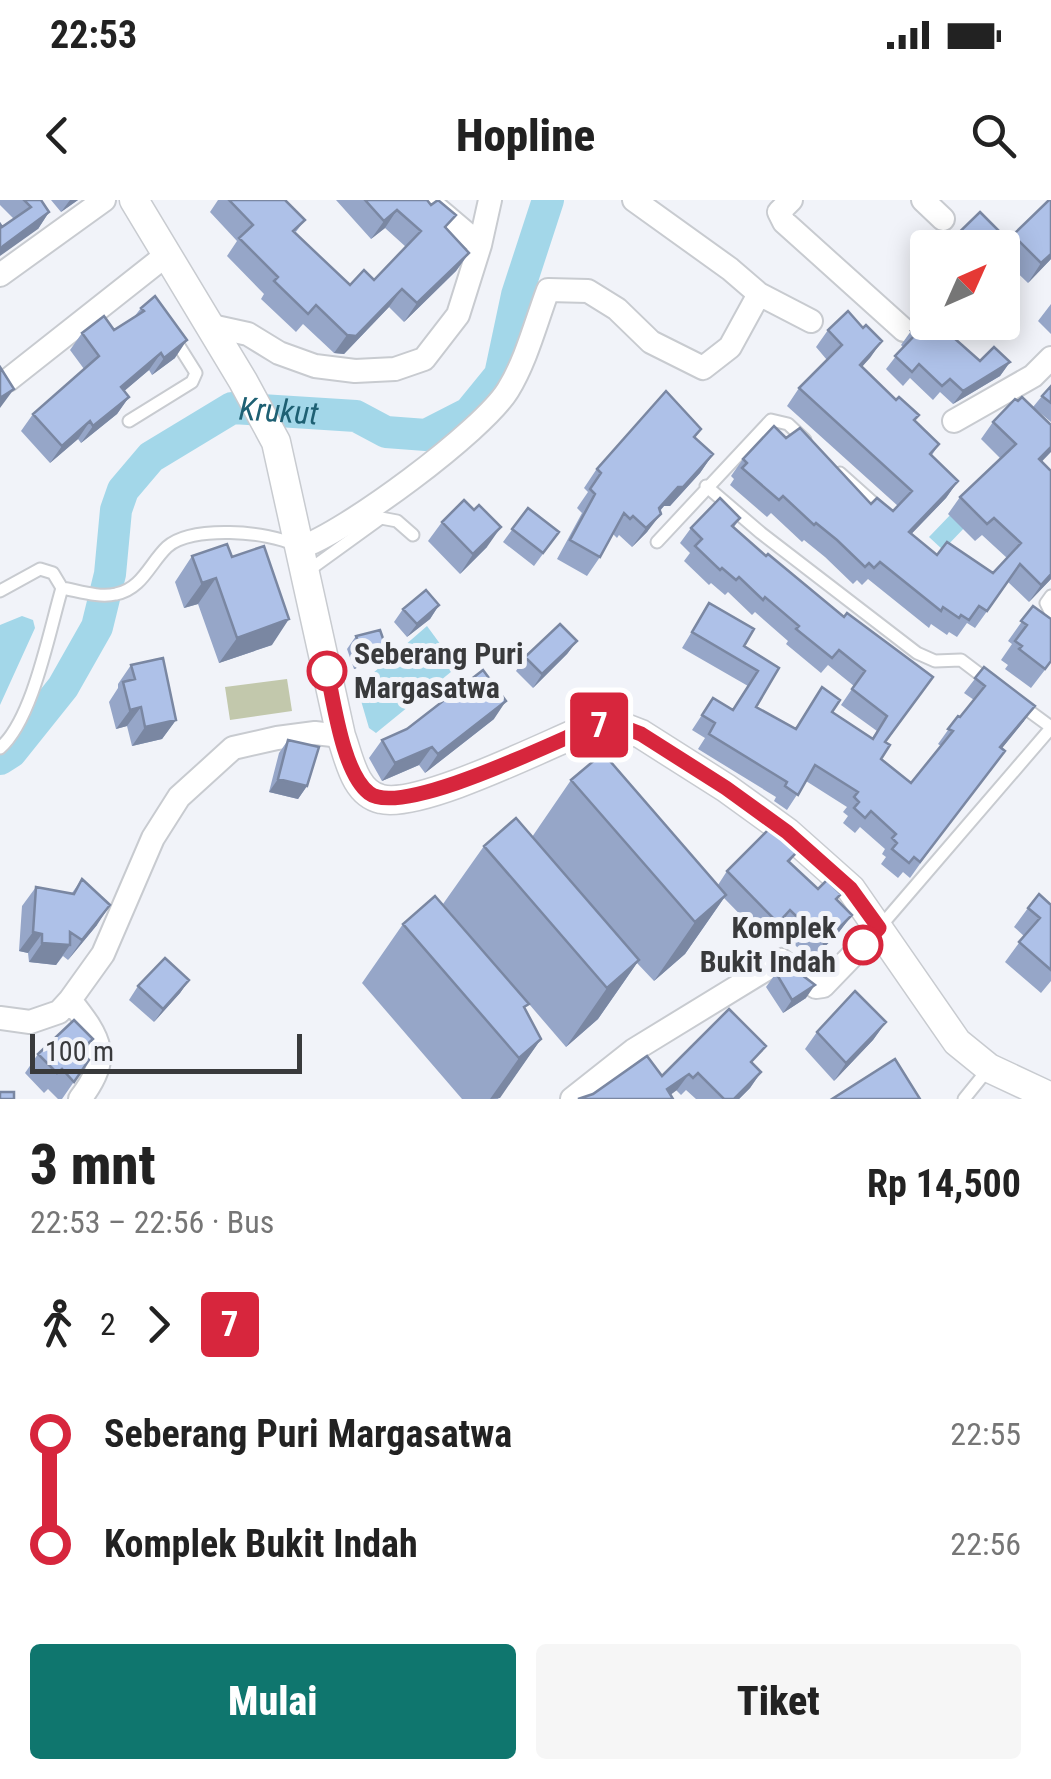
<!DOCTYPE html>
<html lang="id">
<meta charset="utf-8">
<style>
:root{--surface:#fff;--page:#f6f6f6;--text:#222;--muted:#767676;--accent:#0f766e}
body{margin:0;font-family:"Roboto Condensed",sans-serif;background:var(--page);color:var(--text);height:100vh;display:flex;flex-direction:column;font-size:38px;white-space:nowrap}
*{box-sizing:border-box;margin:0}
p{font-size:32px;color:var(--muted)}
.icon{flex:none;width:55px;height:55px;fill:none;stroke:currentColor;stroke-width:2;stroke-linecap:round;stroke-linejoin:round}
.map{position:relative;height:899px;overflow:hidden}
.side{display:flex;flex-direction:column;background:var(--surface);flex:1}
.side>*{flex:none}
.badge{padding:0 20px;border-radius:8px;font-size:35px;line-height:65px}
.needle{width:65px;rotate:45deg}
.buttons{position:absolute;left:910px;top:30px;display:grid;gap:20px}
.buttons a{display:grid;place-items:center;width:110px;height:110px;border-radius:10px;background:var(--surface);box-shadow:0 5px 25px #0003;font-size:50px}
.scale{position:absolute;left:30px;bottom:25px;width:272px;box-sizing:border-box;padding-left:10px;border:5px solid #393a3c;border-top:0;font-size:28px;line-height:35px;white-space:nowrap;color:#393a3c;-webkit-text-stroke:8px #f1f3f9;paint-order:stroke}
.map>.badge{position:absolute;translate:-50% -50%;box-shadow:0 0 0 5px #fff}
.legs{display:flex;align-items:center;gap:15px;height:110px;padding:0 30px;font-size:32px}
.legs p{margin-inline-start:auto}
.head{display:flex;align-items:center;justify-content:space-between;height:170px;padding:0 30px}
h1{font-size:55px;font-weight:800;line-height:75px}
.cta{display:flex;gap:20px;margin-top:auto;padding:20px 30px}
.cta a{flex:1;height:115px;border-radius:10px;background:var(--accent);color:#fff;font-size:40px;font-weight:800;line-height:115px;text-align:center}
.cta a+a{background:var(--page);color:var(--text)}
ul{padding:0 30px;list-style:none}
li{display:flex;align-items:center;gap:35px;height:110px;font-size:38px}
li i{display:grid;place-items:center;width:15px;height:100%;margin:0 12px;background:currentColor}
li i::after{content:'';width:25px;height:25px;margin:-12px;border:8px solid;border-radius:50%;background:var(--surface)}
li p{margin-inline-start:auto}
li:first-child i{background:linear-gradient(#0000 50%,currentColor 0)}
li:last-child i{background:linear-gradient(currentColor 50%,#0000 0)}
.status{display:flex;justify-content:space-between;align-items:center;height:70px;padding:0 50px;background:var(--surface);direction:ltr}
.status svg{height:28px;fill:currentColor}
header{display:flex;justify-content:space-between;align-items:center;height:130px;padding:0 30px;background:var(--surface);font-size:45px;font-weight:800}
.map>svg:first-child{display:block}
</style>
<div class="status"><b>22:53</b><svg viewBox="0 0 49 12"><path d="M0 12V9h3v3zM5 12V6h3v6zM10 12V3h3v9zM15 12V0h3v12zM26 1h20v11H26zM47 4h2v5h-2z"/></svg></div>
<header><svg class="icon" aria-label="back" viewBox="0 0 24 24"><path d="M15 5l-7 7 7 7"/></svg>Hopline<svg class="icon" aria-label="search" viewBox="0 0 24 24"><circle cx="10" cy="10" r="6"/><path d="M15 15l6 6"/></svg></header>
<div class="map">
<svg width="1051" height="899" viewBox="0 0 1051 899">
<rect width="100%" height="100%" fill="#f1f3f9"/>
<path fill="#c2c8ac" d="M287,479L292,511L230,520L225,487Z"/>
<path fill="#a3d7e9" d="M954,311L968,324L943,350L929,337Z
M22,416L33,420L35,428L0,505V425Z
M427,426L457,467L376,533L369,528L357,487Z"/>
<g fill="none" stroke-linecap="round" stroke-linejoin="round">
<path stroke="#a3d7e9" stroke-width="32" id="s1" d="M0,559L11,552L63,487L97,427L110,374L116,310L123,290L151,257L232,208L356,216L386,232L426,235L469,213L500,175L517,95L548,0"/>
<g stroke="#c8cbd0" stroke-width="15">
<path id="service" d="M129,221L192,182L196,173L174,138
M840,273L878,307
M706,286L761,333L917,453L935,461L961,460L990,482
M657,342L771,220L788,224L805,240
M305,373L381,318L397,321L413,335
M0,391L40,369L53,373L62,388C79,391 99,398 116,394C142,389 150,363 167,347C191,325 268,331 295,345
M1051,396L1046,403L1051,413
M1021,505L1051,527
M0,548C33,519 49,432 62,388
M879,728L1051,528
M964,899L989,868"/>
</g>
<g stroke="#c8cbd0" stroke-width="26">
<path id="minor" d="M634,0L730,69L759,94
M791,0L779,12L784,22L904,130
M923,0L943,19
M480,45L490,0
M0,75L104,0
M207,125L248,134L279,153L315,166L355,171L395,169L424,159L458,115L480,45L427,0
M8,180L165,56
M954,221L1033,176L1051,158
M299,348C344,334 483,231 508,190C526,161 536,122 548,90L588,91L617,109L651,142L703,168L730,147L759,94L811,121
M70,800C101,839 112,857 80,899
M0,818L30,822L59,812L70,800L103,754L153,638L179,597L233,548L277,538L315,533L341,536
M572,899L634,850L781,760L816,787L823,786L879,728"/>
</g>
<g stroke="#c8cbd0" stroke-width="31">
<path id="tertiary" d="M134,0L243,181L276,242L341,536C349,557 354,593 381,599C421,609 550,543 593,526L615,524L641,534L726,588L787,632L851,689L957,842L989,868L1051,897"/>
</g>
<use href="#service" stroke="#fff" stroke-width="11"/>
<use href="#minor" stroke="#fff" stroke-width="22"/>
<use href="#tertiary" stroke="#fff" stroke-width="28"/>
</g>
<path fill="#96a6c8" d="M0,0H41L49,12L38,29L14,19L0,5Z
M51,0H78L61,12Z
M218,0H285L305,20L295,33L350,85L374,80L406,47L385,28L371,39L336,0H427L447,28L469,53L456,71L404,122L389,107L344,154L334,153L303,124L296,132L261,99L264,94L227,56L237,41L210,12Z
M1013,35L1051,59L1028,83L1002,58V51Z
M928,66V80L922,74Z
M1051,104V134L1038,121Z
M141,108L175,158L152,175L149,170L124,191L129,197L117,214L81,243L78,239L50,263L21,231L33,214L84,169L70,150L82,133L114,130L134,117Z
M928,115L980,161L1010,162L1000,176L953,204L940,192L933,200L910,178L903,186L886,169L903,147L901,145L911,131L918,128Z
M863,128L882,141L862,167L939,244L932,255L958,281L946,298L911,334L937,355L993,373L1007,358L982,335L975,341L948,314L960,297L1001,259L981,239L993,222L1042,262L1051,379L1029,402L1008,382L975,428L967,423L957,437L949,432L947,435L931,424L929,428L868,379L862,385L857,380L853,384L825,357L804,340L802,342L771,313L767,317L730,285L734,279L731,276L743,259L786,238L871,304L893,311L898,306L787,206L799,188L827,160L816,147L828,130Z
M1051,186V222L1033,207L1042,196Z
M701,229L695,238L713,254L700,273L670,306H664L660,311L647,332L632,347L619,335L617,338L613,334L600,357L587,376L557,359L582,313L577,308L588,292L584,288L600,264Z
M528,308L559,332L534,366L503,342Z
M740,318L734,327L766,356L844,417L933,477L886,542L881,559L911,583L941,546L938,544L958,516L960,517L974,500L964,493L984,467L1024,521L1002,548L910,678L903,672L898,678L881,664L886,657L882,654L885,649L860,627L855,633L843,623L848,616L843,612L847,607L806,581L787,610L774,601L776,597L698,549L705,538L692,530L713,498L733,510L748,486L682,448L709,403L744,446L779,468L756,507L795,529L822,487L832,512L872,538L877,531L841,505L854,486L828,465L821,473L786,444L788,441L755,412L752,415L728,392L725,395L711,383L709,385L684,361L690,353L680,343L691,328Z
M442,322L487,347L460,374L428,341Z
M192,356L232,357L272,445L219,463L198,404L184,408L175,382Z
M439,405L430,419L407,437L394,422L403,409Z
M1033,406L1051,462L1031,488L1005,469L1008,465L1001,460L1012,444L1008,441Z
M356,436L386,447L377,460L354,469L347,449Z
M577,441L567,454L533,488L516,471L525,457Z
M131,465L176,520L162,539L132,546L127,526L116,529L109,502L118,488V484Z
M494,519L425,573L419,565L382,581L369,558L382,540Z
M288,540L307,586L298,599L269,592L279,553Z
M571,580L718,685L727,671L797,652L789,663L818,689L837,700L852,715L839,732L811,761L778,728L766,741L724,698L685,754L654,781L637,763L598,819L566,847L443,704L484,646L532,637Z
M82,679L97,725L68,760L63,756L56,765L29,762L28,753L19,751L22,706L36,687L72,693Z
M1051,705V781L1041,793L1005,762L1024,736L1014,727L1028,708Z
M403,724L541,839L498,899H462L362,783Z
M776,773L806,798L783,813L766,787Z
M189,780L180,793L154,822L129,800L138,786Z
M886,822L873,840L834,881L805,849L817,832Z
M93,839L83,854L89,860L62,899H58L48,889L44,893L25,873L38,854Z
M753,864L761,872L750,888L739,899H696L686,890L681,895L662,876Z"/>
<path fill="#7a87a2" d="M70,0H78L61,12Z
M397,10L385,28L371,39L384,21Z
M49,12L38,29L0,56V50L3,46Z
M469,53L456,71L404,122L417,103Z
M1051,54V59L1028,83L1041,63Z
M402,89L389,107L344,154L334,153L347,135Z
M187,140L175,158L152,175L164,158Z
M882,141L870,158L848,182L860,165Z
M161,153L149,170L109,204L121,187Z
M1010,162L1000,176L953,204L963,191Z
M14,189L0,208V209V198Z
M129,197L117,214L81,243L93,226Z
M90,221L78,239L50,263L62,246Z
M1051,247V252L1027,277L1039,259Z
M713,254L700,273L670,306H664L645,327L659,308L678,287Z
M958,281L946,298L897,349L909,332Z
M661,314L647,332L632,347L646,328Z
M501,327L487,347L460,374L473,354Z
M1051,374V379L1029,402L1041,385Z
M216,378L198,404L184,408L202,383Z
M439,405L430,419L407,437L417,424Z
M289,419L272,445L219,463L237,438Z
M577,441L567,454L533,488L542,474Z
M386,447L377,460L354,469L364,456Z
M506,501L494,519L425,573L438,554Z
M1035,506L1024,521L990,563L1000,547Z
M141,507L127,526L116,529L130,510Z
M176,520L162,539L132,546L145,527Z
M432,547L419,565L382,581L395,563Z
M278,579L307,586L298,599L269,592Z
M726,695L685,754L654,781L695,722Z
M110,705L97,725L68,760L82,740Z
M790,710L778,728L766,741L778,723Z
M852,715L839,732L811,761L824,743Z
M33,732L42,734L28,753L19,751Z
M42,743L70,745L56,765L29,762Z
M639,760L598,819L566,847L607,788Z
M189,780L180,793L154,822L163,809Z
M815,785L806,798L783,813L792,800Z
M886,822L873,840L834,881L846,863Z
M541,839L500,898L490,899L519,858Z
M761,872L750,888L739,899H734Z
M689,874L677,890L665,899L667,889Z"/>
<path fill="#aec1e8" stroke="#7a87a2" stroke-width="2.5" d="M24,0H41L49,12L3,46L0,51V24L2,27L31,7Z
M229,0H285L305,20L293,31L350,85L364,70L374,80L421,31L397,10L384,21L365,0H427L431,5L438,0L456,15L445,27L469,53L417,103L402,89L356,136L347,135L316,105L308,114L274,81L278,77L239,38L253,25Z
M1049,0H1051V54L1041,63L1013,35Z
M980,12L1004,36L992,48H943Z
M155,96L187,140L164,158L161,153L121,187L129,197L93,226L90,221L62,246L33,214L99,156L82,133L104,116L114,130L144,111L141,108Z
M848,111L863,128L866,125L882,141L860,165L896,200L899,197L919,215L914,220L939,244L930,254L958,281L909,332L937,355L947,342L993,373L1021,343L994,318L987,324L960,297L1016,244L993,222L1015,199L1018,201L1022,197L1051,225V247L1039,259L1051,271V374L1041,385L1020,364L987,411L979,406L969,420L961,415L959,418L943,407L941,411L880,362L874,368L869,363L865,367L837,340L816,323L814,325L783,296L779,300L742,268L747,263L743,259L774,226L786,238L800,228L871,304L877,298L893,311L912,291L799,188L842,145L828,130Z
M928,116V122H936L980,161L994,147L1010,162L963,191L950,179L942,186L919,164L912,172L895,156L914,136L911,131L925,126Z
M0,167L14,189L0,198Z
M1051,186V203L1042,196Z
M666,191L701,229L694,237L713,254L683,287H678L659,308L661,314L646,328L633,316L630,319L624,313L600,357L570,340L595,294L590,289L601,273L597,269Z
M720,298L740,318L732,326L766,356L768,354L844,417L847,413L933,477L885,542L890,545L881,559L911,583L953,531L948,529L958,516L960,517L985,486L975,478L984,467L1035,506L1000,547L1005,551L920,662L914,657L909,663L892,649L897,643L892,638L896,634L871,611L865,618L854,608L859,602L854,597L858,592L815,565L798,595L785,586L787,582L709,534L715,523L702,515L713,498L733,510L758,471L692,432L709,403L754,429L744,446L779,468L756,507L796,529L822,487L840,500L832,512L873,539L887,516L852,489L865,471L839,450L832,458L796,429L799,426L765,397L763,400L739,377L736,380L722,368L720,370L695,346L702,339L691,328Z
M464,300L474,310L479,305L501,327L473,354L442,322Z
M528,308L559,332L543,353L512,329Z
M227,344L232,357L264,346L289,419L237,438L216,378L202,383L192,356Z
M426,390L439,405L417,424L403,409Z
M1033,406L1051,419V461L1045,469L1019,449L1022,446L1015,441L1027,425L1021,421Z
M560,424L577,441L542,474L525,457Z
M380,430L386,447L364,456L356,436Z
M163,458L176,520L145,527L141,507L130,510L123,482L135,479L131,465Z
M483,470L506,501L438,554L432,547L395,563L382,540L407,529Z
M288,540L319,547L307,586L278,579Z
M603,553L726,695L695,722L571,580Z
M516,618L639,760L607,788L484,646Z
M771,627L797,652L788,661L818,689L827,680L841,694L836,699L852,715L824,743L790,710L778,723L727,671Z
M82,679L110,705L82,740L70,732V745L42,743V734L33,732L36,687L74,694Z
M1039,694L1051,705V770L1019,742L1040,718L1028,708Z
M435,696L529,804L524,807L541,839L519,858L403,724Z
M165,758L189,780L163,809L138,786Z
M789,765L815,785L792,800L776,773Z
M855,791L886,822L846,863L817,832Z
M729,809L766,846L751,862L761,872L734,899H724L698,873L693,878L689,874L667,889L673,899H578L593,894L647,856L662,876Z
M74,820L93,839L80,851L89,860L74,882L62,869L57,873L38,854Z
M895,859L920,899H832Z
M0,892H14V899H0Z"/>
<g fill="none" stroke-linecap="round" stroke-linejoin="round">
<g stroke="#fff" stroke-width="22">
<path id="line-1" d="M327,471C334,503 343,573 369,593C401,618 554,542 593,526L615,524L641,534L726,588L787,632L850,688L879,728L863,745"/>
</g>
<use href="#line-1" stroke="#d7263d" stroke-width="15"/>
</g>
<g fill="#fff" stroke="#d7263d" stroke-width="5">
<circle cx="327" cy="471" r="18"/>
<circle cx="863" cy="745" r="18"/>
</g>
<g text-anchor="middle" stroke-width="10" stroke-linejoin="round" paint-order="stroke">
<g font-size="30" font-weight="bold" fill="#393a3c" stroke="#f1f3f9" text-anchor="start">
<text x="354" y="464">Seberang Puri<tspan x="354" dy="34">Margasatwa</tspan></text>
<text x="836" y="738" text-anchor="end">Komplek<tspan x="836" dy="34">Bukit Indah</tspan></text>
</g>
<g font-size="32" font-style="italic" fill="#1e6073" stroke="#f1f3f9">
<text dy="11" stroke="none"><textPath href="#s1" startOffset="490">Krukut</textPath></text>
</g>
</g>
</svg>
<div class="buttons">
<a><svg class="needle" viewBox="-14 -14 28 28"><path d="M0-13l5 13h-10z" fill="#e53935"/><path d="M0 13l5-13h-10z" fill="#767676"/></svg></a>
</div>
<div class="scale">100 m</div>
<b class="badge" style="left:599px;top:525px;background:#d7263d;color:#fff">7</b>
</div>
<section class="side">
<div class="head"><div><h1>3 mnt</h1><p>22:53 – 22:56 · Bus</p></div><b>Rp 14,500</b></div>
<div class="legs"><svg class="icon" aria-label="walk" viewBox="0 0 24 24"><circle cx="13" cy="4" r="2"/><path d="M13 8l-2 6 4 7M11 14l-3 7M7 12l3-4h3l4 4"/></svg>2<svg class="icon" aria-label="forward" viewBox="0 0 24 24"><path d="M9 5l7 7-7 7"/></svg><b class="badge" style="background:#d7263d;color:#fff">7</b></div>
<ul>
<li><i style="color:#d7263d"></i><b>Seberang Puri Margasatwa</b><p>22:55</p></li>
<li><i style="color:#d7263d"></i><b>Komplek Bukit Indah</b><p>22:56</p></li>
</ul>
<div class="cta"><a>Mulai</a><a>Tiket</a></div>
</section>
